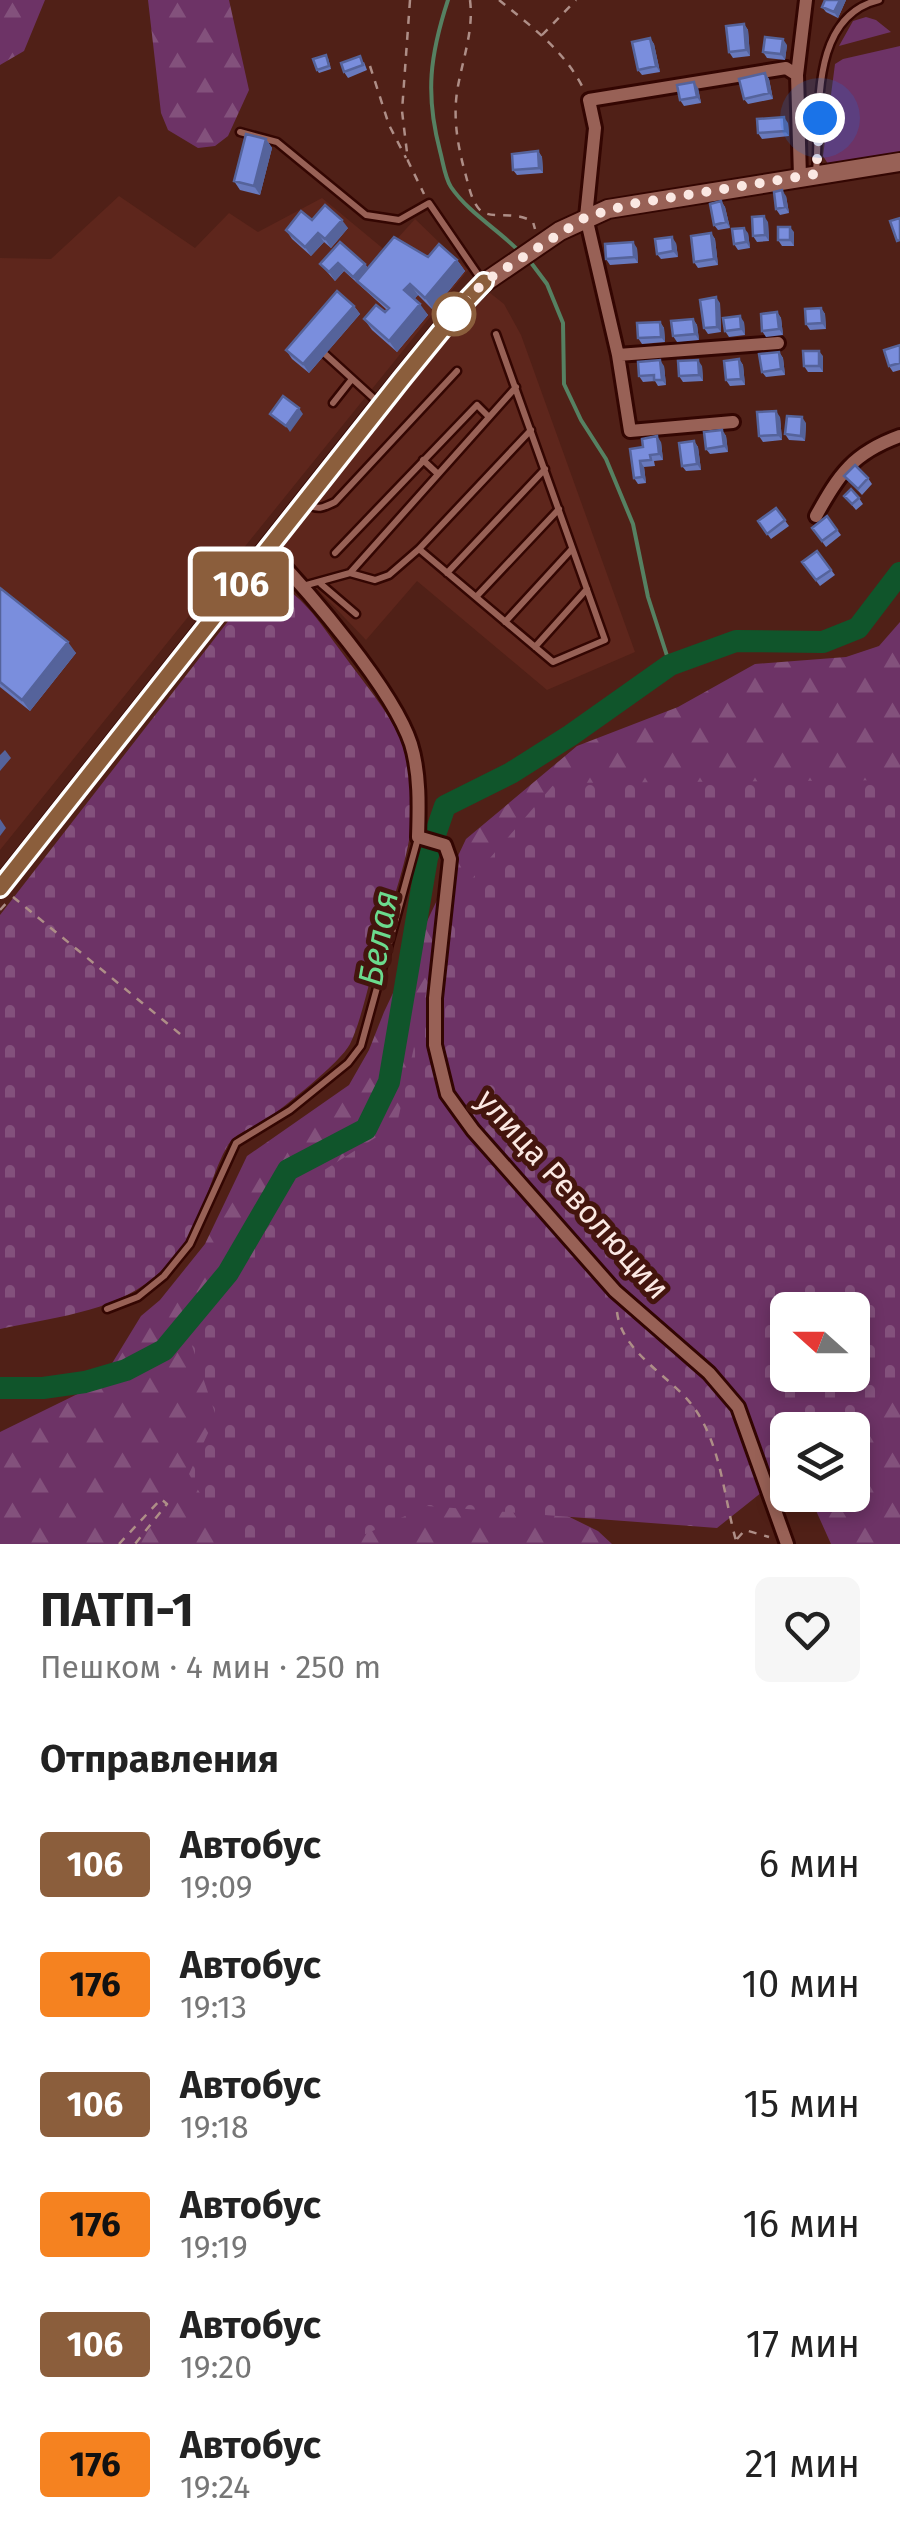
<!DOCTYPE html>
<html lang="ru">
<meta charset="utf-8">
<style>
:root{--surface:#fff;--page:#f6f6f6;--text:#222;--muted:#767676}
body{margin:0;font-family:"Fira Sans",sans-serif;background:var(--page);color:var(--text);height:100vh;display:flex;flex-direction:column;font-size:38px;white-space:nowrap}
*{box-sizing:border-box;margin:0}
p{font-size:32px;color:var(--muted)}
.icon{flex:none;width:55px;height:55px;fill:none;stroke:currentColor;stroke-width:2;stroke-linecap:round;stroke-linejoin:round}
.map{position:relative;height:1544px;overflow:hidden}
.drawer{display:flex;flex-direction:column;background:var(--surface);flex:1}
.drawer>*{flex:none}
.badge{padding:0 20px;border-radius:8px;font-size:35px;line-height:65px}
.needle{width:65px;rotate:291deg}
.buttons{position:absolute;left:770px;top:1292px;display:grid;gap:20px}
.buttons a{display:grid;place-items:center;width:100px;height:100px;border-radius:15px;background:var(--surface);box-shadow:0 5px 15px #0003;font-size:50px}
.you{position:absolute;width:50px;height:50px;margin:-25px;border:8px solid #fff;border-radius:50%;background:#1a73e8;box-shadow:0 0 0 15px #1a73e833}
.map>.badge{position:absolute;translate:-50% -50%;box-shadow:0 0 0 5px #fff}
h2{padding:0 40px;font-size:38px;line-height:90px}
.round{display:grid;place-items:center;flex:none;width:105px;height:105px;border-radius:15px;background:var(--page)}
.head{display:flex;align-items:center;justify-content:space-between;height:170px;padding:0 40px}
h1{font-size:48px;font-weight:700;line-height:75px}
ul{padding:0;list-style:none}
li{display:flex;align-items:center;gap:30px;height:120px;padding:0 40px}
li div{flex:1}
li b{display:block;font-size:38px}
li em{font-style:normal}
li .badge{min-width:110px;font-weight:700;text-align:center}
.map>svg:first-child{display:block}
</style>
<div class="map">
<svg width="900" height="1544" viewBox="0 0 900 1544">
<defs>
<pattern id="forest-firs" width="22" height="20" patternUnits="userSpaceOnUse" patternTransform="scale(2.5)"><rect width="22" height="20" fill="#6d3366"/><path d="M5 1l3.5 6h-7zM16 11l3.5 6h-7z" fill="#83517c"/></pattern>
<pattern id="cemetery-stones" width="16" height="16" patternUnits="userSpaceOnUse" patternTransform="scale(2.5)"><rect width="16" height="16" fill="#6d3366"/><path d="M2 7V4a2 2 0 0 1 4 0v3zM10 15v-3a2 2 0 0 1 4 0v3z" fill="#83517c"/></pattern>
</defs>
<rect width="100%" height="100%" fill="#502017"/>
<path fill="#5e261c" d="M119,196L195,248L229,213L258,232L322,198L386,251L415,219L468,270L0,850V258L51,259Z
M485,289L504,304L521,335L635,652L547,690L417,581L366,640L279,549Z"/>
<path fill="#6d3366" d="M866,17L876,20L891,32L839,46L853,21Z
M900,46V156L830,167L823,156L835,64L843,59Z"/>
<path fill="url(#forest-firs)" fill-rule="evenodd" d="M0,0H45L24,51L0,65Z
M148,0H229L249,90L228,136L215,146L198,148L168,130L161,113Z
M900,622V1544H831L809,1495H852V1430H788L527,1496L598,1531L612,1544H0V1432L100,1383L141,1316L160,1300L205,1244L247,1156L349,1085L369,1050L384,1012L466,839L577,746L678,707L755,664L846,657L879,646ZM788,1310H852V1375H788Z"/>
<path fill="url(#cemetery-stones)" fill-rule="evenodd" d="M264,575C304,595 317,619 343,654C363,682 388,710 402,742C430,807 399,879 380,942C372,969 362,1020 350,1044C340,1063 285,1106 266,1120C255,1127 235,1133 228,1145C213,1170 207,1202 193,1229C149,1309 81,1312 0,1329V915Z
M900,780V1381L839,1430H788L787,1472L717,1528L427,1506L344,1544H229L189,1474L216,1416L188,1334L299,1186L397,1124L444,911L555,783ZM788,1310H852V1375H788Z"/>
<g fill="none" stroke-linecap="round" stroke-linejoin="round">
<path stroke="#568162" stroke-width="4" d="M448,0C430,55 425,94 440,151C443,162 445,178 451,187C468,212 497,229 518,250
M529,260L547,284L563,323L564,384L581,420L606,459L633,524L648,597L670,665"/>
<path stroke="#10552b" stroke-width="22" d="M0,1388H43L85,1382L126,1370L164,1350L228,1273L288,1170L366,1129L389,1082L427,858L445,806L511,773L571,735L670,665L736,641L823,642L858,628L900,573"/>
<g stroke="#330602" stroke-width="11">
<path id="service" d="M240,132L277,142L366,215L399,220L429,203L483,282
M816,172C821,115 808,17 879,0
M325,354L380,404
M333,403L352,379
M423,460L438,474
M306,503C317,511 323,508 335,502L457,371
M419,549L553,662L605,640L496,334
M335,553L477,405L489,417
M350,573L375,580L389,575L419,549L531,430
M447,573L545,469
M321,584L356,614
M303,586L350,573L516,387
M476,597L559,509
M505,622L572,549
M535,647L587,589
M107,1309L138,1297L164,1276L190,1244L236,1143L290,1110L348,1063L361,1046L418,838"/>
</g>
<g stroke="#330602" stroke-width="18">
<path id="minor" d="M797,75L806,0
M618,355L778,343
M733,422L630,431L618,355L586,217L595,128L589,100L786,68L797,75L800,177
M816,516C839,474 853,453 900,436
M268,549C309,592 393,689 411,744C420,773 419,807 418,837L445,845L450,859L435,998V1045L447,1094L473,1130L615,1291L709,1373L738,1407L787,1544"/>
</g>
<g stroke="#330602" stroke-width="22">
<path id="tertiary" d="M0,887L381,404L461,305L484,283L560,231L608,209L900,162"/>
</g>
<path stroke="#ae8e87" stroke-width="2.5" stroke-dasharray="8 8" stroke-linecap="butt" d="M410,0L402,111L408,161L424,194
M470,0C474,32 462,60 457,92C453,120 458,148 466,176C469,187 472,203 481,211C494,220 515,210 533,222L535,229
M499,0C531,26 566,52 584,90
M542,35L576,0
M370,66L389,125L406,158
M13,897L185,1038
M0,910L9,900
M617,1312C622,1354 673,1377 695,1409C722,1448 724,1500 737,1544
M737,1539L745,1530L769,1537
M119,1544L161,1499L167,1504L135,1544"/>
<use href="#service" stroke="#986156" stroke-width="6"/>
<use href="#minor" stroke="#986156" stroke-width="12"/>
<use href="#tertiary" stroke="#986156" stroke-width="18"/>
</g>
<path fill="#697abe" d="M825,0H846L838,18L826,12L822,7Z
M744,24L748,30L750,56L733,58L729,52Z
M650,38L654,44L660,72L642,75L638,70Z
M787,45L785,60L767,58L763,52Z
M328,58L331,69L319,73L317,70Z
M364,62L367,70L348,78L344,72Z
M765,73L769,79L773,99L748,104L744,99Z
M698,88L701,103L684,106L680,100Z
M788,123L789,136L762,139L758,133Z
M266,139L272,148L260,195L240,190L234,181Z
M538,151L542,157L543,173L517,175L513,170Z
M786,196L789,213L780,215L776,209Z
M721,201L725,207L730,228L718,230L714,225Z
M312,220L348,228L331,248L324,242L311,256L292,239L286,230Z
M768,222L769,241L757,242L753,236Z
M794,232V246H782L778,240Z
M711,233L715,239L718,265L698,268L694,262Z
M748,233L750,248L738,250L734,244Z
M676,243L678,257L661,259L657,254Z
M637,248L638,263L610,265L606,259Z
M428,257L457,260L465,271L433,310L418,295L414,299L428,315L397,352L372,330L364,319L387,310L344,271L335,281L320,264H365L368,268Z
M720,303L721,332L708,334L704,328Z
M354,306L360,314L309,373L292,359L286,350Z
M821,308L825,314L826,329L810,330L806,324Z
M777,312L781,318L783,335L766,337L762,331Z
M693,319L697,325L699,340L677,342L673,336Z
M660,322L664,328L665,342L642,344L638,338Z
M744,322L745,335L729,337L725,331Z
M900,345V370L893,372L889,366Z
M779,352L783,358L785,375L766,377L762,372Z
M823,356V372H808L804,366Z
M739,359L743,365L745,385L730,386L726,380Z
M664,366L666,385L658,386L655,381L643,382L639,376Z
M702,366L703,381L683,382L679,376Z
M780,417L782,440L763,442L759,436Z
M806,423L805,441L789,440L785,434Z
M722,430L726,436L728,452L710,454L706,449Z
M694,441L698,447L701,470L686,471L682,466Z
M661,442L663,460L654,461L655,466L644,467L646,483L638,484L634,478L643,447Z
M844,476L868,478L872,484L862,495Z
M844,496L859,498L863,504L856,510Z
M776,508L789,526L771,539L758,521Z
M827,516L841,535L826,547L812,528Z
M817,551L835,575L820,586L802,562Z
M0,588L76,653L30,711L0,687Z"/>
<path fill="#55639b" d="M840,0H846L838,18L834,12Z
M744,24L748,30L750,56L746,50Z
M650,38L654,44L660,72L656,66Z
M783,39L787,45L785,60L781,54Z
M765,73L769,79L773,99L769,93Z
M694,82L698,88L701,103L697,97Z
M784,117L788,123L789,136L785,131Z
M266,139L272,148L260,195L254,186Z
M538,151L542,157L543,173L539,168Z
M782,190L786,196L789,213L785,207Z
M721,201L725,207L730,228L726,222Z
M764,216L768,222L769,241L765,235Z
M342,220L348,228L331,248L325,239Z
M790,227L794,232V246L790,240Z
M744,228L748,233L750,248L746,242Z
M318,233L324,242L311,256L305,247Z
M711,233L715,239L718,265L714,259Z
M672,237L676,243L678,257L673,251Z
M633,242L637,248L638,263L634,257Z
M457,260L465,271L433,310L425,298Z
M338,263L344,271L335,281L329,272Z
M365,264L371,273L357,281L359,285L353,277Z
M410,284L418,295L412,302L404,290Z
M716,297L720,303L721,332L717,327Z
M420,304L428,315L397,352L389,341Z
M354,306L360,314L309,373L303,364Z
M821,308L825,314L826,329L822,323Z
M777,312L781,318L783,335L779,329Z
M740,316L744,322L745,335L741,329Z
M693,319L697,325L699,340L695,334Z
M660,322L664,328L665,342L661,337Z
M819,351L823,356V372L819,366Z
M779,352L783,358L785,375L781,369Z
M739,359L743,365L745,385L741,379Z
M660,360L664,366L666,385L662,380Z
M698,360L702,366L703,381L699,375Z
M299,408L303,414L290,432L286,426Z
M776,411L780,417L782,440L778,435Z
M802,417L806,423L805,441L801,436Z
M722,430L726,436L728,452L724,446Z
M657,436L661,442L663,460L659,454Z
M694,441L698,447L701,470L697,464Z
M640,461L644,467L646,483L642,477Z
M68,642L76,653L30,711L22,700Z
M5,750L11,758L0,771V755Z
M0,819L6,828L0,836Z"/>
<path fill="#7a8edd" stroke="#55639b" stroke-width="2.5" d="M825,0H840L834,12L822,7Z
M744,24L746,50L729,52L726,26Z
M765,37L783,39L781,54L763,52Z
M650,38L656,66L638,70L632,42Z
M326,55L329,66L317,70L313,59Z
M360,56L363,65L344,72L341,63Z
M765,73L769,93L744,99L739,79Z
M694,82L697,97L680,100L677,85Z
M784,117L785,131L758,133L757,119Z
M246,134L266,139L254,186L234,181Z
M538,151L539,168L513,170L512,154Z
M782,190L785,207L776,209L774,192Z
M721,201L726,222L714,225L710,204Z
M325,205L342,220L325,239L318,233L305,247L286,230L301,211L312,220Z
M764,216L765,235L753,236L752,217Z
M900,218V240L897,241L890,221Z
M778,227H790V240H778Z
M744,228L746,242L734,244L732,229Z
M711,233L714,259L694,262L691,236Z
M394,237L428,257L439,244L457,260L425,298L410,284L404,290L420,304L389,341L364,319L376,305L385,312L389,308L357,281Z
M672,237L673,251L657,254L655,239Z
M340,242L365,264L353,277L338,263L329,272L320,264Z
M633,242L634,257L606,259L605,244Z
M337,291L354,306L303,364L286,350Z
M716,297L717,327L704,328L700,300Z
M821,308L822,323L806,324L805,309Z
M777,312L779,329L762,331L761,314Z
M740,316L741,329L725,331L723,318Z
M693,319L695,334L673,336L671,321Z
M660,322L661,337L638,338L637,323Z
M900,345V363L889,366L884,350Z
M803,351H819V366H804Z
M779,352L781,369L762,372L759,354Z
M739,359L741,379L726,380L724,361Z
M660,360L662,380H654V375L639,376L638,362Z
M698,360L699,375L679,376L678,361Z
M283,396L299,408L286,426L270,414Z
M776,411L778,435L759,436L757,412Z
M787,416L802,417L801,436L785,434Z
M722,430L724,446L706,449L704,432Z
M657,436L659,454L650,455L651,460L640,461L642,477L634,478L630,449L643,447L642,439Z
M694,441L697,464L682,466L679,443Z
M855,465L868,478L858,489L844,476Z
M851,489L859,498L852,504L844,496Z
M776,508L785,520L767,534L758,521Z
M827,516L837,530L822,541L812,528Z
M817,551L831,570L816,580L802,562Z
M0,588L68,642L22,700L0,682Z"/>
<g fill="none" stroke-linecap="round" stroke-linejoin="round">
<g stroke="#fff" stroke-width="22">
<path id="line" d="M0,888L401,380L462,305L484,282"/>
</g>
<use href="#line" stroke="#8b5e3c" stroke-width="15"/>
<path stroke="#fbe8e3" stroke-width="10" stroke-dasharray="0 18" d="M454,314L484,282L586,217L631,204L816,174L820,118"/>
</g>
<circle fill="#fff" stroke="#8b5e3c" stroke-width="5" cx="454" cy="314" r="20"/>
<g text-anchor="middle" stroke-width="10" stroke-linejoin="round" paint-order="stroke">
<g font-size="32" fill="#fbe8e3" stroke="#44150e">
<text transform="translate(573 1194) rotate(48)" y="11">улица Революции</text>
</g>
<g font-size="35" font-style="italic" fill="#6bda8d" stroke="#44150e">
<text transform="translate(378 938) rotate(-80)" y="12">Белая</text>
</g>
</g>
</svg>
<div class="buttons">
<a><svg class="needle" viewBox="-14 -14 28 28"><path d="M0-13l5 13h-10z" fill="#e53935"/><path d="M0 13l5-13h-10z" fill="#767676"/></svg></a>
<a><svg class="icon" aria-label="layers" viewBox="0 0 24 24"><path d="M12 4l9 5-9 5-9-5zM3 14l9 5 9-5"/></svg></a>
</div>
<div class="you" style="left:820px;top:118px"></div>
<b class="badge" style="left:241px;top:584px;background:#8b5e3c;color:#fff">106</b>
</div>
<section class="drawer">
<div class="head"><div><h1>ПАТП-1</h1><p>Пешком · 4 мин · 250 m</p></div><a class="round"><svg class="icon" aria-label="heart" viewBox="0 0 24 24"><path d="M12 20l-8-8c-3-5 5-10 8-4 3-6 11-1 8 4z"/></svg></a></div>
<h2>Отправления</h2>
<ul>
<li><span class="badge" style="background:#8b5e3c;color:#fff">106</span><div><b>Автобус</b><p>19:09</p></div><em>6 мин</em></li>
<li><span class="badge" style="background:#f58220;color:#111">176</span><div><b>Автобус</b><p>19:13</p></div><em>10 мин</em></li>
<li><span class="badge" style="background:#8b5e3c;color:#fff">106</span><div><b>Автобус</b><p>19:18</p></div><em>15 мин</em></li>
<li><span class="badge" style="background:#f58220;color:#111">176</span><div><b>Автобус</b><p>19:19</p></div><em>16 мин</em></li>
<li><span class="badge" style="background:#8b5e3c;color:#fff">106</span><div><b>Автобус</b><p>19:20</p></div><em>17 мин</em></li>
<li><span class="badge" style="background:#f58220;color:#111">176</span><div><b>Автобус</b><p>19:24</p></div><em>21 мин</em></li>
</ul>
</section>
